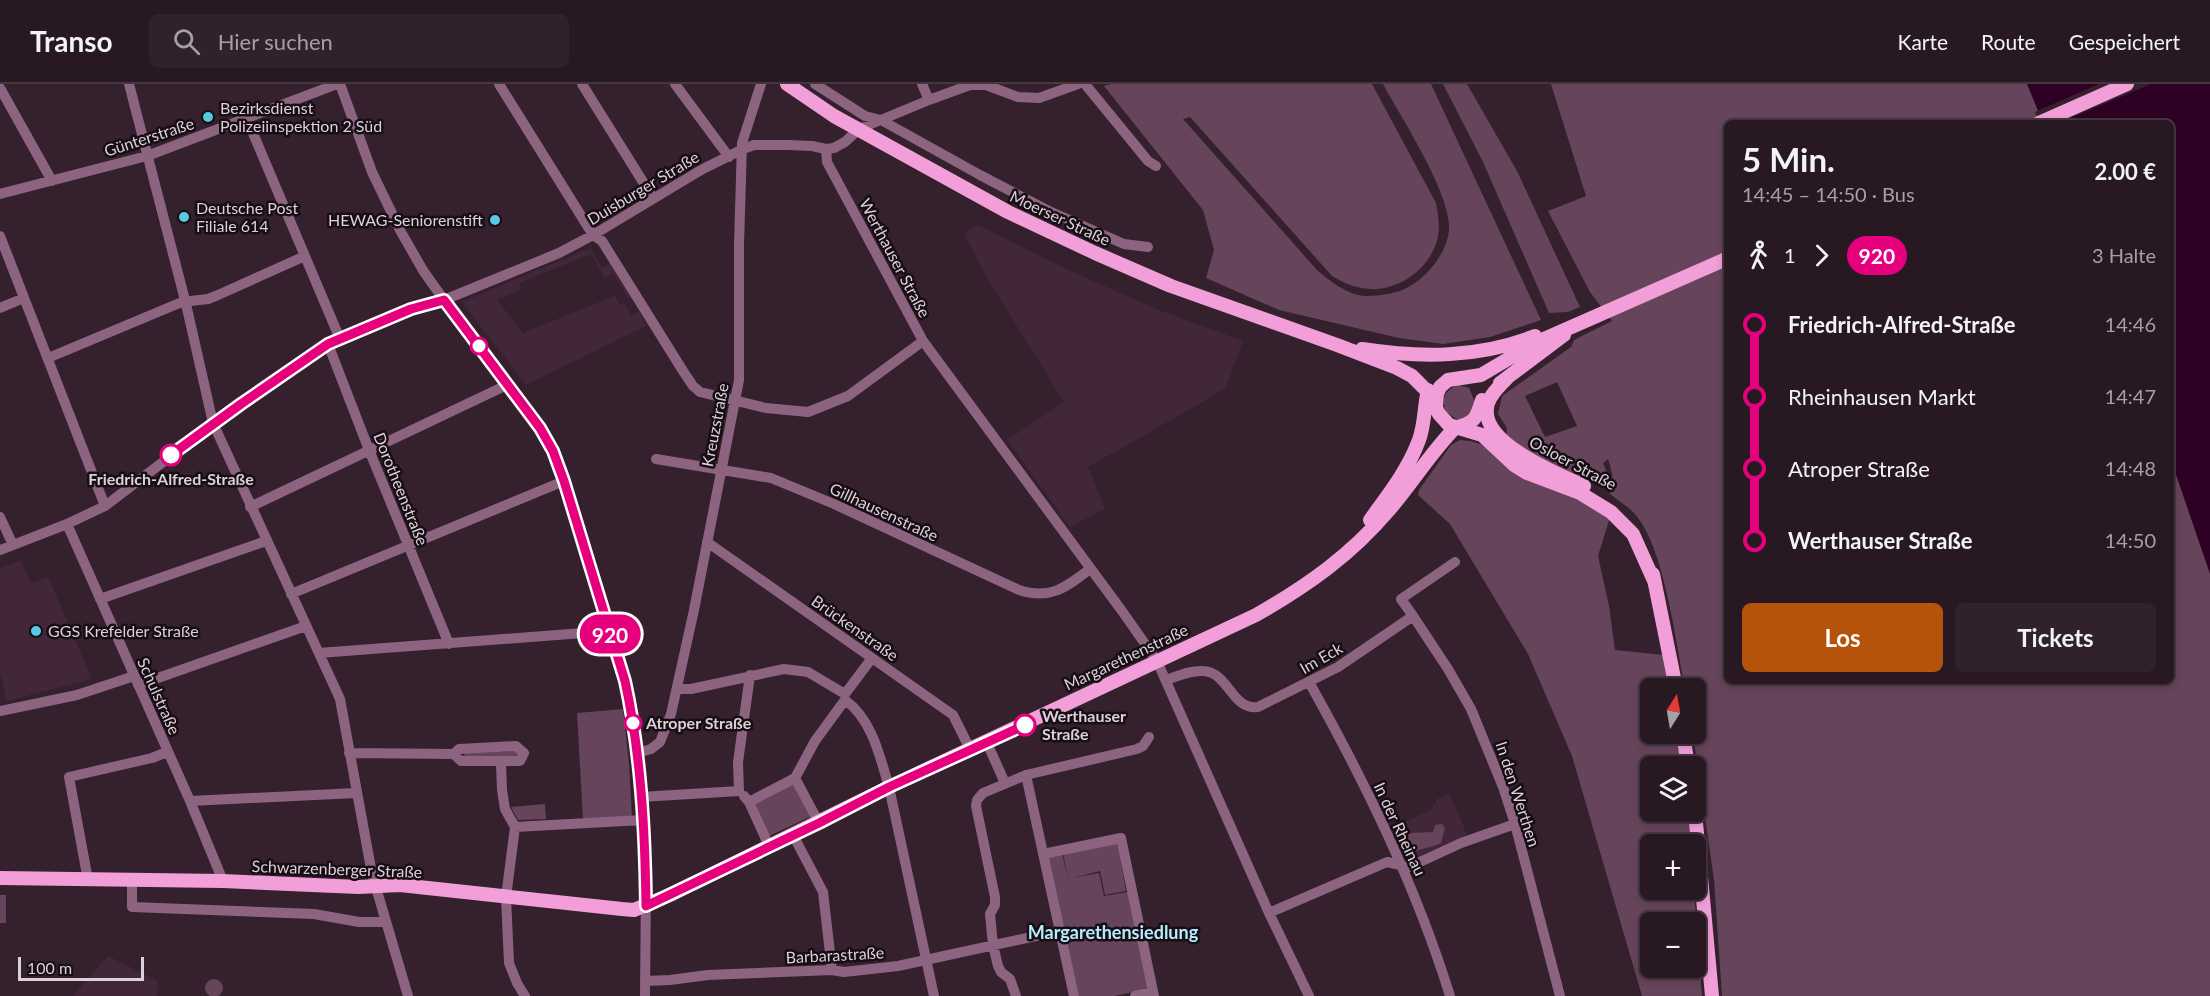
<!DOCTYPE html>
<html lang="de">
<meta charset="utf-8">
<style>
:root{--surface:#281822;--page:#30212a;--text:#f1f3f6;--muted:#a5a0a5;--line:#443740;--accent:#b45309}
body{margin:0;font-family:Lato,sans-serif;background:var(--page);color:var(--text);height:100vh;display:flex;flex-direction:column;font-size:22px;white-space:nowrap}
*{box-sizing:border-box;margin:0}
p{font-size:20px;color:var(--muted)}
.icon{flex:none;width:33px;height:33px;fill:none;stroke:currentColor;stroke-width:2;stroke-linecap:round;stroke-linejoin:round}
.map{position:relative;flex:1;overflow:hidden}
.side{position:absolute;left:1724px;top:36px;width:450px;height:564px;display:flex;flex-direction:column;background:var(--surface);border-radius:9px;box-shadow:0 3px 9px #0003,0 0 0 2px var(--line)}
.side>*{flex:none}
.badge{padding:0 12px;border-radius:20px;font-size:21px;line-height:39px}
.needle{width:39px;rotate:11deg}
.fabs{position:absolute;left:1640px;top:594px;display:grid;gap:12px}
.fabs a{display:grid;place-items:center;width:66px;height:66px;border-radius:9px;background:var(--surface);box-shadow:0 3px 9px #0003,0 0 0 2px var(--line);font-size:30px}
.scale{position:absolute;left:18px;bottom:15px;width:126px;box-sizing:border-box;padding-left:6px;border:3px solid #ded0d9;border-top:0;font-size:16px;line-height:21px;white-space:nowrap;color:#ded0d9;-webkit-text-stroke:4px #170d14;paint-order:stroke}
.map>.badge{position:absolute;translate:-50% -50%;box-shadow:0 0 0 3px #fff}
.legs{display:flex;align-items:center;gap:9px;height:66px;padding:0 18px;font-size:20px}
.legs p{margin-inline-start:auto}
.overview{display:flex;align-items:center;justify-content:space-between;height:102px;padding:0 18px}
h1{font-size:33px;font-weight:700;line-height:45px}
.cta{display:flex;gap:12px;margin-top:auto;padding:12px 18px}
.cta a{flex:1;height:69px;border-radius:9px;background:var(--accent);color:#fff;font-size:24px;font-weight:700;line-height:69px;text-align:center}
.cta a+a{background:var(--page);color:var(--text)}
ul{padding:0 18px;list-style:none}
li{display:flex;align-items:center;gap:21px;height:72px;font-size:22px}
li i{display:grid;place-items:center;width:9px;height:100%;margin:0 8px;background:currentColor}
li i::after{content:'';width:15px;height:15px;margin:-8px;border:4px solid;border-radius:50%;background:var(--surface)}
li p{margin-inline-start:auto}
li:first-child i{background:linear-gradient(#0000 50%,currentColor 0)}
li:last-child i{background:linear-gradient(currentColor 50%,#0000 0)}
header{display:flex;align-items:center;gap:36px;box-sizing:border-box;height:84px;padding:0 30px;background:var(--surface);border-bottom:2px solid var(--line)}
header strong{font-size:28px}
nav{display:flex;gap:33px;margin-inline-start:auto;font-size:21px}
.search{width:420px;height:54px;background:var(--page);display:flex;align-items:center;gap:15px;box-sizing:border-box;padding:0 21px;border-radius:9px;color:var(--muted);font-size:22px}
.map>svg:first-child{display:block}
</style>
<header>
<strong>Transo</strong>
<div class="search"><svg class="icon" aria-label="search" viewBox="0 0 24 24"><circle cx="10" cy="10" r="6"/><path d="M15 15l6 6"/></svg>Hier suchen</div>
<nav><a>Karte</a><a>Route</a><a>Gespeichert</a></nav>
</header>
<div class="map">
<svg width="2210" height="912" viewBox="0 0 2210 912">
<rect width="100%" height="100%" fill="#35202e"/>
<path fill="#42273a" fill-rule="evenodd" d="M978,141L1075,189L1156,225L1243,257L1226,303L1194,323L1088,383L1105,425L1070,443L1007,356L1064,318L984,189L966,153L965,149Z
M590,164L602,184L610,179L631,214L624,219L632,232L639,227L646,242L526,301L462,218ZM591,170L605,194L613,189L629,215L620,221L615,212L523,249L497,216L521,206L519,199Z
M21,476L31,499L48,493L92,595L7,617L0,588V484Z
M1450,710L1467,751L1415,774L1405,771L1392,744L1433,725V719L1438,722L1435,716Z
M108,872L158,897L157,912H73Z"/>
<path fill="#66445b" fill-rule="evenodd" d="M1111,0H1372L1436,119C1438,130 1440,141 1438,152C1432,185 1395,211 1361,204C1350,202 1341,197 1332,192L1190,33L1183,35L1317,186C1330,197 1346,210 1364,212C1373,212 1387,211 1396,208C1422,202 1451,167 1449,140C1446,102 1402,35 1383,0H1431L1541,236L1490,253L1443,260L1399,254L1279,226L1206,194L1214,166L1203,126L1104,2Z
M1443,0H1467L1517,87L1580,223L1568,228L1549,229L1483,78Z
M1551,0H2035L2051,39H1726V597H2170L2171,352L2210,465V912H1722L1714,796L1693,650H1695V604H1685C1676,560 1664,457 1632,427C1626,421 1617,416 1610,410C1615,397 1612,388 1608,375L1603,379L1607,388L1602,392L1598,391L1596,386L1590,387L1589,393L1581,397L1506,355L1507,344L1498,330L1502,312L1571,263L1574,256L1612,237L1590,208L1548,127L1586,112ZM1557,298L1577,342L1545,353L1525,312Z
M1459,301L1469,304L1476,321L1473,332L1459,337L1446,328C1440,315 1446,304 1459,301Z
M1460,356L1470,357L1490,363L1611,430L1598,472L1609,522L1615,566L1664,571L1670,604H1650V650H1677L1682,682H1650V728H1688L1691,760H1650V806H1694L1702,912H1642L1572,672L1528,570L1450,440L1418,411L1419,406L1451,361ZM1650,838H1695V884H1650Z
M623,625L629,680L632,733L583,735L577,629Z
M518,667V673H465L464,669Z
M794,699L812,732L769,752L755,721L757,716Z
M545,720L546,735L518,736L511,723Z
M1442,740L1445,744L1441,759C1432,764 1424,763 1414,768L1405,766L1397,750L1400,746L1411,749L1433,748L1435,741Z
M1117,758L1126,807L1105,811L1100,787L1073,794L1099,789L1104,812L1128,808L1149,905L1114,912H1079L1048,772L1062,769L1068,795L1063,769Z
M0,811H6V839H0Z
M205 904a9 9 0 1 1 18 0a9 9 0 1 1-18 0Z"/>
<path fill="#2e0124" d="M2027,0H2210V490L2171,376L2170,39H2043Z"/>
<path fill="#35202e" d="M2099,0H2151L2059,39H2040L2035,28Z"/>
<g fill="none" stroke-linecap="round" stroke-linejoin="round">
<path stroke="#8d647f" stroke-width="10" d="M129,0L186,220L213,339L340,615L372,790L408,912
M340,0L372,88L401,148L424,188L444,216L540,344L553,367L564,397L625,597L633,639L640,702L646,798L645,912
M499,0L593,151L602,157L683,287L693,302L700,308L766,324L808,328L848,312L923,257
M582,0L653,114
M675,0L729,73
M815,0L865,32L881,36L980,91L1049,127L1124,160L1148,163
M922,0L929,16
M1085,0L1148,77L1156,82
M0,4L52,97
M247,35L340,255
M826,65L827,78L923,257L1122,527L1157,577L1269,829L1309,912
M0,110L147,72L337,0
M0,152L105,422
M0,224L24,214
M328,260L369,366L449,560
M48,274L182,218L208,215L218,211L305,172
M656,375L771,394L834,420L1019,506C1050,516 1065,504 1090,485
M250,423L509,300
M0,433L13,461
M67,440L190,717L223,797
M707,458L953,631L971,667
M0,466L67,440L105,422L229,328L328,260L411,225L444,216L559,169L593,151L701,86L743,65L754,61H788L812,62L826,65L834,64L845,58L859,45L929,16L970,1H986L1018,13L1039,14L1078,0
M291,510L564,397
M100,515L266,457
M1413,532L1448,585L1471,625L1503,703L1515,740L1560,912
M319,569L609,547
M1166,596C1178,592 1191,586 1203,587C1229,588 1231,626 1258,623L1338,583L1413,532L1401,515L1455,478
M1309,598C1365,698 1416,802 1450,912
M138,601L306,542
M677,605H691L784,585L808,588L845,610
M845,610L872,574
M845,616C872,635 880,673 889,703L934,912
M0,627L77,611L134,592
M987,659L1005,699
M349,669L454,670L461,677H520L524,669L516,662L459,665L454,670
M637,669L651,665L660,658L671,630L694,526L739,296V161L742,59L761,0
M501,679L502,706L505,725L515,743L506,813L509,879L517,899L525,912
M1026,691L1074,912
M795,694L815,657L845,616
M739,707L738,678L750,591
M744,712L749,718L769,762
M641,713L739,707
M190,717L356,709
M749,718L795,694L819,739
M515,743L643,736
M793,751L823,808L832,886
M1043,770L1121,754L1154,912
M88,796L69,693L152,674L167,668
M132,797V823L314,830L359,838H386
M1269,829L1387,778L1409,783L1461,759L1515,740
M645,897L670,896L708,891L832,886L844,888L898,882L1059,847
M1016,912L1010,895L1001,888L998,882L993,861L990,830L995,821V813L976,722L977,716L983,709L1026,691L1137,665L1143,662L1149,653
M1135,912L1153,908"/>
<path stroke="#f29ed8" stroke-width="14" d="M787,0L834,32L1008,128L1095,169L1171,202L1337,261L1397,284L1412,292L1427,307L1439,330L1449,341L1482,351L1514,381L1527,389L1580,409L1611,428L1633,450L1655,499
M2039,39L2127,0
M1362,265C1421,274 1479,274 1535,252
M1508,293C1500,302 1488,312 1487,324C1482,360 1558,390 1584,402
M1500,299L1564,251
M1436,322L1437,310L1440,303L1448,296L1481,291L1535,259L1726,175
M1455,344C1475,338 1476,336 1482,316
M1370,436C1388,411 1408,386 1419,356C1425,340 1424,322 1428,306
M1653,490L1676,604
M1683,650L1688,682
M1695,728L1712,912
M0,794L223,797L358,803L400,801L622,825L634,826L672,810L889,703L1256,531C1307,502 1351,471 1389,426C1412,400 1430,369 1455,344"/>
</g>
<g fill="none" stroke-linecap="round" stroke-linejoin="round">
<g stroke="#fff" stroke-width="14">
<path id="line-1" d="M171,371L241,320L328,260L411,225L444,216L540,344L553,367L564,397L625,597C641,670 645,746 646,822L819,739L889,703L1025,641"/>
</g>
<use href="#line-1" stroke="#e6007e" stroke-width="9"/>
</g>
<g fill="#58c9e3" stroke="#170d14" stroke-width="2">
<circle cx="208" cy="33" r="6"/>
<circle cx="184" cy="133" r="6"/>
<circle cx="495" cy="136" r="6"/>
<circle cx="36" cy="547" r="6"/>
</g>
<g fill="#fff" stroke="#e6007e" stroke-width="3">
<circle cx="479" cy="262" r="8"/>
<circle cx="171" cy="371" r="10"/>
<circle cx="633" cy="639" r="8"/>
<circle cx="1025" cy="641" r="10"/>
</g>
<g text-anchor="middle" stroke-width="5" stroke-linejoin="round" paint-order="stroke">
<g font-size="16" fill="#ded0d9" stroke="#170d14" text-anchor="start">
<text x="220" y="30">Bezirksdienst<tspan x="220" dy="18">Polizeiinspektion 2 Süd</tspan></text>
<text x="196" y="130">Deutsche Post<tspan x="196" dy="18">Filiale 614</tspan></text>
<text x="483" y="142" text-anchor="end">HEWAG-Seniorenstift</text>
<text x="48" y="553">GGS Krefelder Straße</text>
</g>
<g font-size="16" fill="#ded0d9" stroke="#170d14">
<text transform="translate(149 53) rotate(-18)" y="6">Günterstraße</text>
<text transform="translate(643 104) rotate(-31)" y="6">Duisburger Straße</text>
<text transform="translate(1060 134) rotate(25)" y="6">Moerser Straße</text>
<text transform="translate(895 174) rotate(62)" y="6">Werthauser Straße</text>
<text transform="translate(715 341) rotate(-79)" y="6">Kreuzstraße</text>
<text transform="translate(1573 379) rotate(28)" y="6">Osloer Straße</text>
<text transform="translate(401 405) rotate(68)" y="6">Dorotheenstraße</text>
<text transform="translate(884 428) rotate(25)" y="6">Gillhausenstraße</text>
<text transform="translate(855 544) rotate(35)" y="6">Brückenstraße</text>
<text transform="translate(1126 573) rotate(-25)" y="6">Margarethenstraße</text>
<text transform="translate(1321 574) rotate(-30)" y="6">Im Eck</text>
<text transform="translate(159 612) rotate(66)" y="6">Schulstraße</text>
<text transform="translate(1518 710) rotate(72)" y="6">In den Werthen</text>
<text transform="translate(1400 745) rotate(65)" y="6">In der Rheinau</text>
<text transform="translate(337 785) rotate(2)" y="6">Schwarzenberger Straße</text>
<text transform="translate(835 871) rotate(-3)" y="6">Barbarastraße</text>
</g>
<g font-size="16" font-weight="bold" fill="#ded0d9" stroke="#170d14" text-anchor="start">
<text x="171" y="401" text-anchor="middle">Friedrich-Alfred-Straße</text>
<text x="1042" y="638">Werthauser<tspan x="1042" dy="18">Straße</tspan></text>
<text x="646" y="645">Atroper Straße</text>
</g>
<g font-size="18" font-weight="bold" fill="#b5edfc" stroke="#170d14">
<text x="1113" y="855">Margarethensiedlung</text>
</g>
</g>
</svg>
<div class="fabs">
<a><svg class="needle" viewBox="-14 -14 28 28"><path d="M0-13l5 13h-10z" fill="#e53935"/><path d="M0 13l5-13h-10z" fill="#a5a0a5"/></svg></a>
<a><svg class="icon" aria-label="layers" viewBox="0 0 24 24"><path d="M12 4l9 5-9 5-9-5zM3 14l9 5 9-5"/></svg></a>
<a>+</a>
<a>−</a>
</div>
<div class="scale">100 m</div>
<b class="badge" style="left:610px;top:550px;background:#e6007e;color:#fff">920</b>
<section class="side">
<div class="overview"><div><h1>5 Min.</h1><p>14:45 – 14:50 · Bus</p></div><b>2.00 €</b></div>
<div class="legs"><svg class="icon" aria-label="walk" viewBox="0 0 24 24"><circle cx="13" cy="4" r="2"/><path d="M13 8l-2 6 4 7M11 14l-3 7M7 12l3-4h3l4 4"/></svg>1<svg class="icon" aria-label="forward" viewBox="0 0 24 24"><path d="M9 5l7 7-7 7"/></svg><b class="badge" style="background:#e6007e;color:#fff">920</b><p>3 Halte</p></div>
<ul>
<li><i style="color:#e6007e"></i><b>Friedrich-Alfred-Straße</b><p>14:46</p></li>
<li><i style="color:#e6007e"></i><span>Rheinhausen Markt</span><p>14:47</p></li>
<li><i style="color:#e6007e"></i><span>Atroper Straße</span><p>14:48</p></li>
<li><i style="color:#e6007e"></i><b>Werthauser Straße</b><p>14:50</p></li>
</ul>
<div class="cta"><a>Los</a><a>Tickets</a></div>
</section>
</div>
